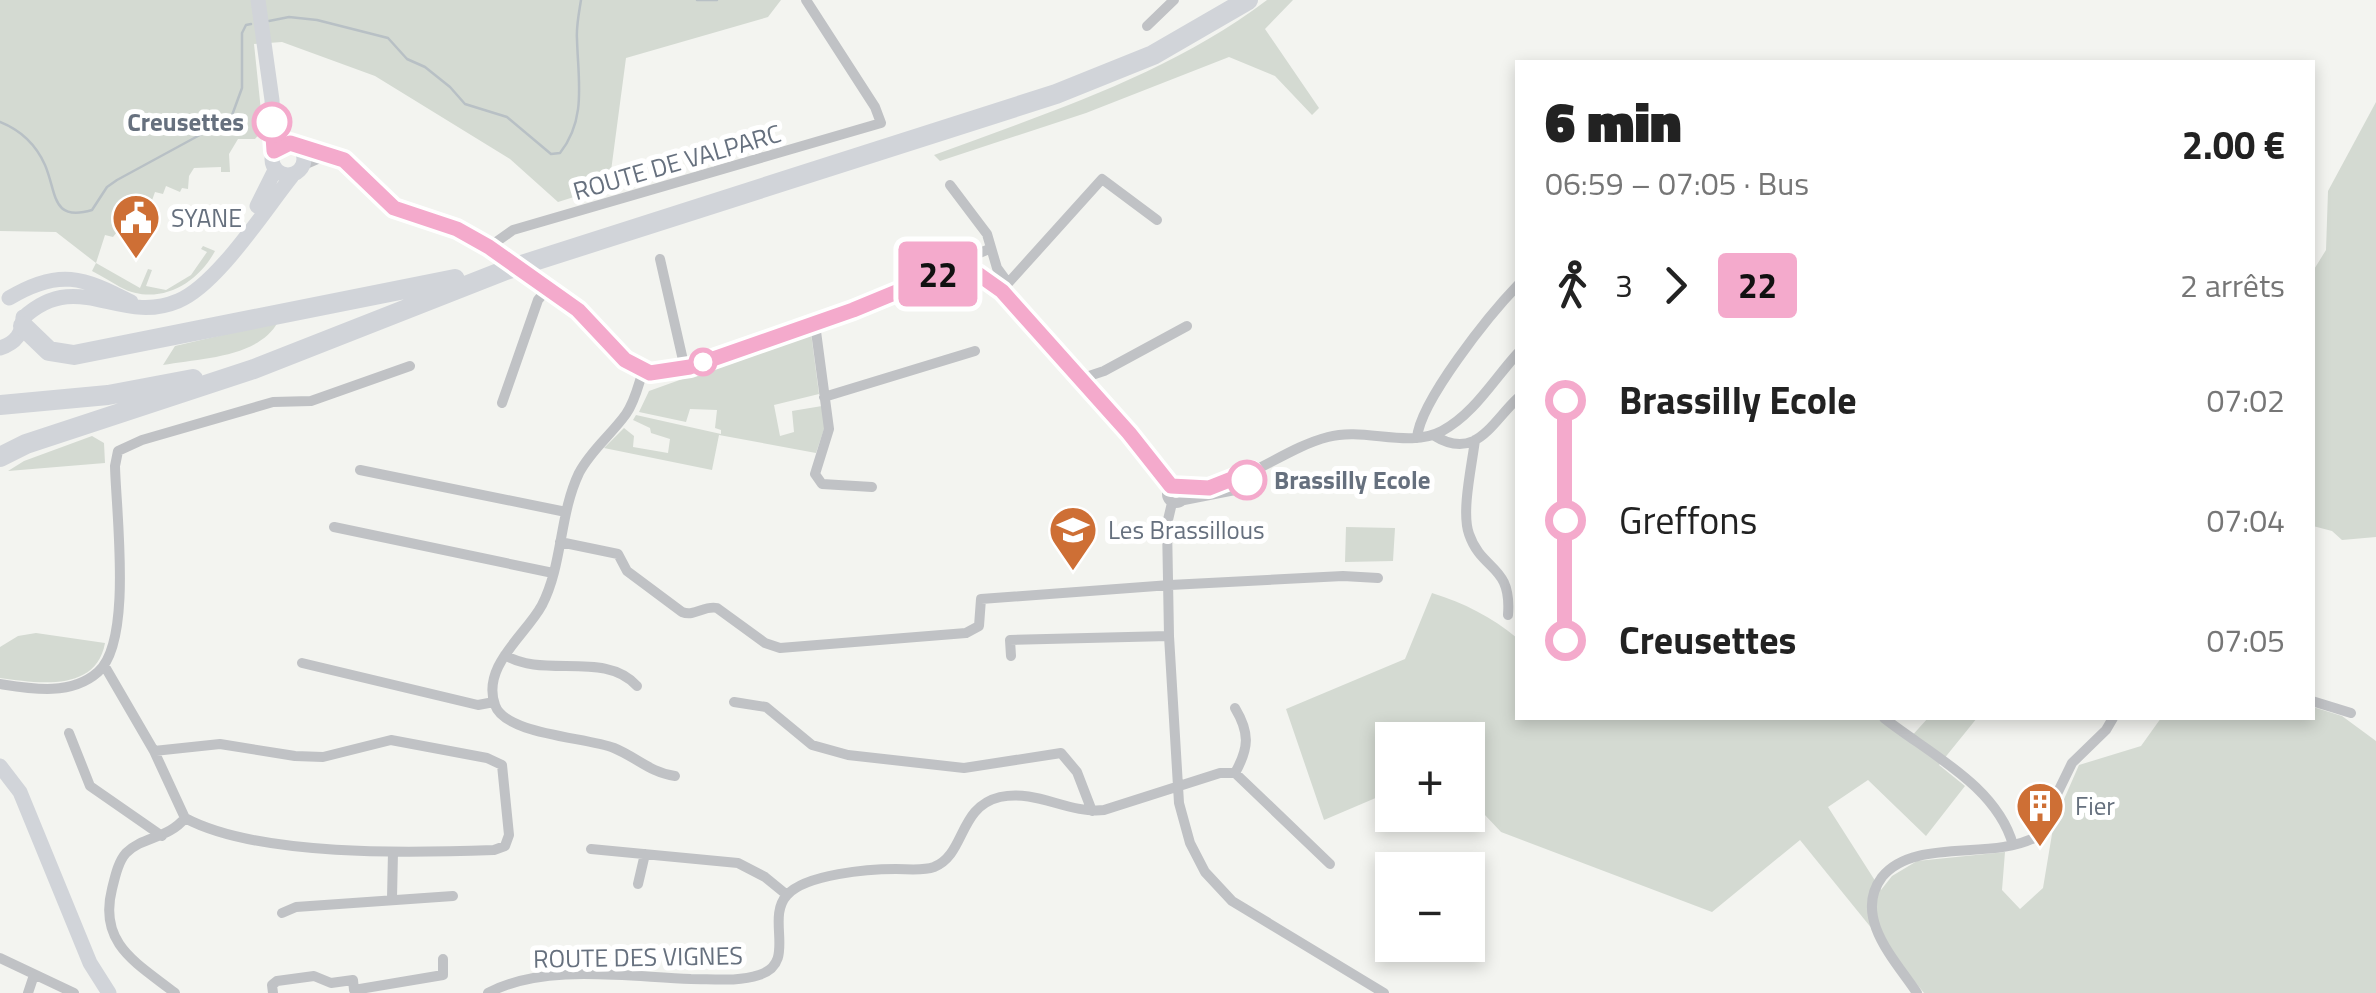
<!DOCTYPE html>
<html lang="fr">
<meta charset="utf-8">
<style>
:root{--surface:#fff;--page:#f6f6f6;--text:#222;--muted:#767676}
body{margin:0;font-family:"Titillium Web",sans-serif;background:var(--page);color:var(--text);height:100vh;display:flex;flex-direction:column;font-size:38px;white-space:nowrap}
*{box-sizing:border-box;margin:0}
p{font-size:32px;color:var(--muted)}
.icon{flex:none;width:55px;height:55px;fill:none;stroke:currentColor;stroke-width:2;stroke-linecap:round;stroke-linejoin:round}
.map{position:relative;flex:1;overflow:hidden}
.side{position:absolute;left:1515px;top:60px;width:800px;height:660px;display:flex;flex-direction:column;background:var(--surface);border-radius:0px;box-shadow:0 5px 15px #0003}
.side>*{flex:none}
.badge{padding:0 20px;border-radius:8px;font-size:35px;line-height:65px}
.buttons{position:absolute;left:1375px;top:722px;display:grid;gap:20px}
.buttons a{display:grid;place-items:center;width:110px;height:110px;border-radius:0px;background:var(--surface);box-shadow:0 5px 15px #0003;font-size:50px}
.map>.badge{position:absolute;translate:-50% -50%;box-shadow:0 0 0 5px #fff}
.legs{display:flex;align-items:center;gap:15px;height:110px;padding:0 30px;font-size:32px}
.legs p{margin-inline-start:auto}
.summary{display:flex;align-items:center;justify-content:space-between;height:170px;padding:0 30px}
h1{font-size:55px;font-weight:800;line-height:75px}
ul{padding:0 30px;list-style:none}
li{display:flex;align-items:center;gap:35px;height:120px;font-size:38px}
li i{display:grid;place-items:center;width:15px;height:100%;margin:0 12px;background:currentColor}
li i::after{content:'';width:25px;height:25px;margin:-12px;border:8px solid;border-radius:50%;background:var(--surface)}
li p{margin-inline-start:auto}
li:first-child i{background:linear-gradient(#0000 50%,currentColor 0)}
li:last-child i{background:linear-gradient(currentColor 50%,#0000 0)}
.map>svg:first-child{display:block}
</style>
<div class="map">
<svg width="2376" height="993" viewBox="0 0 2376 993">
<rect width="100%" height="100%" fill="#f3f4f0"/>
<path fill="#d4dad2" d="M0,0H781L768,17L626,58L609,186L558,202L510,159L375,76L282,42L254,44L263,130L255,139H238L229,154L230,172H221V167L194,168L189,176L188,189L182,188L180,192L166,186L163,194L155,192L150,206L136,201L130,216L113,237L105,235L96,263L140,288L148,269L152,270L146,286L166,290L191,275L207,252L201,249L203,246L215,251C197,285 157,307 120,287C111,282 102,276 92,271L96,263L56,232L0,231Z
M1267,0H1293L1265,29L1319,108L1312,115L1275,76L1229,57L1086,113L940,161L934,155C1049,112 1168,75 1267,0Z
M2376,102V537L2342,540L2332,531L2313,526V271L2326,250L2328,191Z
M278,322C258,358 200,358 163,365L175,346Z
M811,333L819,394L774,405L780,436L794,432L792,411L822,406L825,426L816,453L719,435L712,470L604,448L624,428L634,436L633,447L668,453L670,439L651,433L650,428L633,420L636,415L721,434V430L715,428L717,410L690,409L686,422L639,412L649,391Z
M92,436L104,443L105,463L8,471L24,461Z
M1346,527L1395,528L1393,561L1345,562Z
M1432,593C1464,603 1492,617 1517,638L1518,718H1880L1909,739L1928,718H1977L1939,765L1965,786L1926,836L1868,780L1828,807L1881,890L1892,876L1917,861L2005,852L2002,890L2020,909L2043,888L2054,822L2079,765L2141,746L2161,718H2312L2313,707L2342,716L2376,741V993H1924L1800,840L1712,912L1501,832L1468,797V740H1392V791L1324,820L1286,709L1405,659Z
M36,633L105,643C96,693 37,683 0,678V647L18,636Z"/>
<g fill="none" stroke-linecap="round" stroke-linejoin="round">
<path stroke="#b8c0c5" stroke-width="2.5" d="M697,0H717
M269,21L289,17L317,20L388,38L407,59L425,67L450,87L465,104L507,117L551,154L560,153C587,119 578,80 577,39C576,27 579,13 581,0
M0,122C20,130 36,145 45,165C57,193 51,222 92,210L107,187L117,180L231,118L242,88V33L246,25L251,24"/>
<path stroke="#c0c2c5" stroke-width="10" d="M1147,26L1174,0
M299,147L344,160L394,208L449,226L474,238L569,303L625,361L649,373L690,367L853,310L946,271L978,274L1001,291L1129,433L1171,486
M304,165L327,155
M950,185L987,234L997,268L1008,283
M489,247L513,230L881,123L875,107L806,0
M660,259L685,369
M960,270L968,258L989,249
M1001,291L1102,179L1157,220
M815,324L829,429L815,474L822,484L872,487
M643,371C638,386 635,401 626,414C611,435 591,450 579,473C559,515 563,564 542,605C526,635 481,666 495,705C505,735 587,737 614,748C636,757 651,773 675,776
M1080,379L1104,371L1187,326
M824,397L975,351
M502,403L538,300L547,289
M1433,435C1476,462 1491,423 1518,398
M1417,438C1420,401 1490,314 1518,285
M1475,440C1472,465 1461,512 1469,534C1482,572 1512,564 1508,615
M360,470L566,512
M1167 494a9 9 0 1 1 18 0a9 9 0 1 1-18 0Z
M1183,488C1237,493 1278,450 1328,437C1365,427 1408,449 1442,431C1474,414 1494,379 1518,353
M1184,500L1235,490L1252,471
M1172,503L1167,524L1169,636L1179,803L1190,843L1205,872L1232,901L1384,993
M334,527L553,573
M560,542L618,554L627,571L682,612C695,617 704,605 717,608L765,643L780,648L966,633L979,626L981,599L1170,585L1343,576L1378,578
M505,655C543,679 605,650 637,686
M1011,656L1010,640L1169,636
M302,663L478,705L494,702
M104,665L154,751L185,818
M0,684C32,689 71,696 98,672C133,642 116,512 115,466L118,451L142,440L273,402L311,401L410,366
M2312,701L2351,713
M734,702L766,707L812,745L848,755L964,768L1061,753L1077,772L1092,811
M1235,708C1250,733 1249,748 1235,773
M1884,718C1928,753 1997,786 2013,845
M69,733L90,786L162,836
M154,751L220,744L295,756L323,757L391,740L487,758L502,765L509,835L505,846L494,850C411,853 258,857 185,818
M591,849L738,863L765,877L787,895
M638,884L645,854
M392,898L393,852
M282,913L296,907L453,896
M0,958L74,993
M28,993L34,975
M175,993C137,963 98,944 112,889C115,877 118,862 126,853C143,836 168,839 185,818
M273,993L272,985L277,981L314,976L331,983L353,980L354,990L443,975V959
M488,993C544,963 628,977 691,979C713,979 738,982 759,975C798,963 765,919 787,895C806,874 869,869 896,869C908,869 923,871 934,867C966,854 958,807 1000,797C1037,789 1068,814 1104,810L1220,773H1235L1330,864
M1917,993C1896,961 1852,917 1882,877C1914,837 1992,861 2036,837L2072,763L2106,730L2113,718"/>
<path stroke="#d1d4d9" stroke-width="15" d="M258,0L272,100L274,151
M272 159a16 16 0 1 1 32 0a16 16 0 1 1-32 0Z
M257,206L275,170
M9,298C59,268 83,277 131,302
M23,318C78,267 119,326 178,301C217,285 264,211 292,176
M0,348C16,343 23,333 23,317
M0,766L20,792L90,963L109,993"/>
<path stroke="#d1d4d9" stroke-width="20" d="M23,326L49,351L74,355L455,279
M0,405L108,395L193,379
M0,457L26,444L254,369L506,270L1056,94L1153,55L1248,0"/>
</g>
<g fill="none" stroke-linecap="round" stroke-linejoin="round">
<g stroke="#fff" stroke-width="22">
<path id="line-1" d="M272,122L274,151L290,143L344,160L394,208L457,229L489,247L578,310L625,360L650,373L690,367L853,310L950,270L978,274L1002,291L1129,433L1171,486L1209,488L1252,471L1247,480"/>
</g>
<use href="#line-1" stroke="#f4aacc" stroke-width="15"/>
</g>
<defs>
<g id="civic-pin" transform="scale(2.5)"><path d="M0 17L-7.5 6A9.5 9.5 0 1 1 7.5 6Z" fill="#ce6f35" stroke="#fff"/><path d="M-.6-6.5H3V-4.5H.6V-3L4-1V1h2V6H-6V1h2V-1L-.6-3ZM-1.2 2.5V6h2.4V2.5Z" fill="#fff"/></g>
<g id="school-pin" transform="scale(2.5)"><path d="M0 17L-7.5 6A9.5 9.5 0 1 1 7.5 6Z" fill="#ce6f35" stroke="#fff"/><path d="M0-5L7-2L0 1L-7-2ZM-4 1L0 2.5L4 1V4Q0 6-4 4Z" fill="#fff"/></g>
<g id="building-pin" transform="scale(2.5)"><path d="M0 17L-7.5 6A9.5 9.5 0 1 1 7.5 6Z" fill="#ce6f35" stroke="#fff"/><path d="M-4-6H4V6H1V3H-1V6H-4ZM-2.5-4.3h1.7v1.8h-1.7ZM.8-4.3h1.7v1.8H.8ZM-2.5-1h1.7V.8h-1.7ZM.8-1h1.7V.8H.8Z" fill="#fff"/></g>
</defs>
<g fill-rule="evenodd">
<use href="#civic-pin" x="136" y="218"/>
<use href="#school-pin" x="1073" y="530"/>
<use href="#building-pin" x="2040" y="806"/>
</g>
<g fill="#fff" stroke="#f4aacc" stroke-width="5">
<circle cx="272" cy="122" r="18"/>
<circle cx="703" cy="362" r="12"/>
<circle cx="1247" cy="480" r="18"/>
</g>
<g text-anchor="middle" stroke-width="10" stroke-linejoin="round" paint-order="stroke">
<g font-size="25" font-weight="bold" fill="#66707e" stroke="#fff" text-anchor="end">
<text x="244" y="131">Creusettes</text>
<text x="1274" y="489" text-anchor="start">Brassilly Ecole</text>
</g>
<g font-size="25" fill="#66707e" stroke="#fff">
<text transform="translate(677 162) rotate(-16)" y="9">ROUTE DE VALPARC</text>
<text transform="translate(638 957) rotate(-1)" y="9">ROUTE DES VIGNES</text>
</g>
<g font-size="25" fill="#66707e" stroke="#fff" text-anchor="start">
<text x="171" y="227">SYANE</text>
<text x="1108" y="539">Les Brassillous</text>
<text x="2075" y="815">Fier</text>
</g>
</g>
</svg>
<div class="buttons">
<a>+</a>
<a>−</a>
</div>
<b class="badge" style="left:938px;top:274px;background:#f4aacc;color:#111">22</b>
<section class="side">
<div class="summary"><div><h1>6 min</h1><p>06:59 – 07:05 · Bus</p></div><b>2.00 €</b></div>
<div class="legs"><svg class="icon" aria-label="walk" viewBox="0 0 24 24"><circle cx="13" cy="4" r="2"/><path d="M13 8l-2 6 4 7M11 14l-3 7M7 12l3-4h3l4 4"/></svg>3<svg class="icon" aria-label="forward" viewBox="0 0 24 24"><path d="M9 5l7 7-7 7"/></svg><b class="badge" style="background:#f4aacc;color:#111">22</b><p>2 arrêts</p></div>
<ul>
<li><i style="color:#f4aacc"></i><b>Brassilly Ecole</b><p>07:02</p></li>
<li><i style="color:#f4aacc"></i><span>Greffons</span><p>07:04</p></li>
<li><i style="color:#f4aacc"></i><b>Creusettes</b><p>07:05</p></li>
</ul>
</section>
</div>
